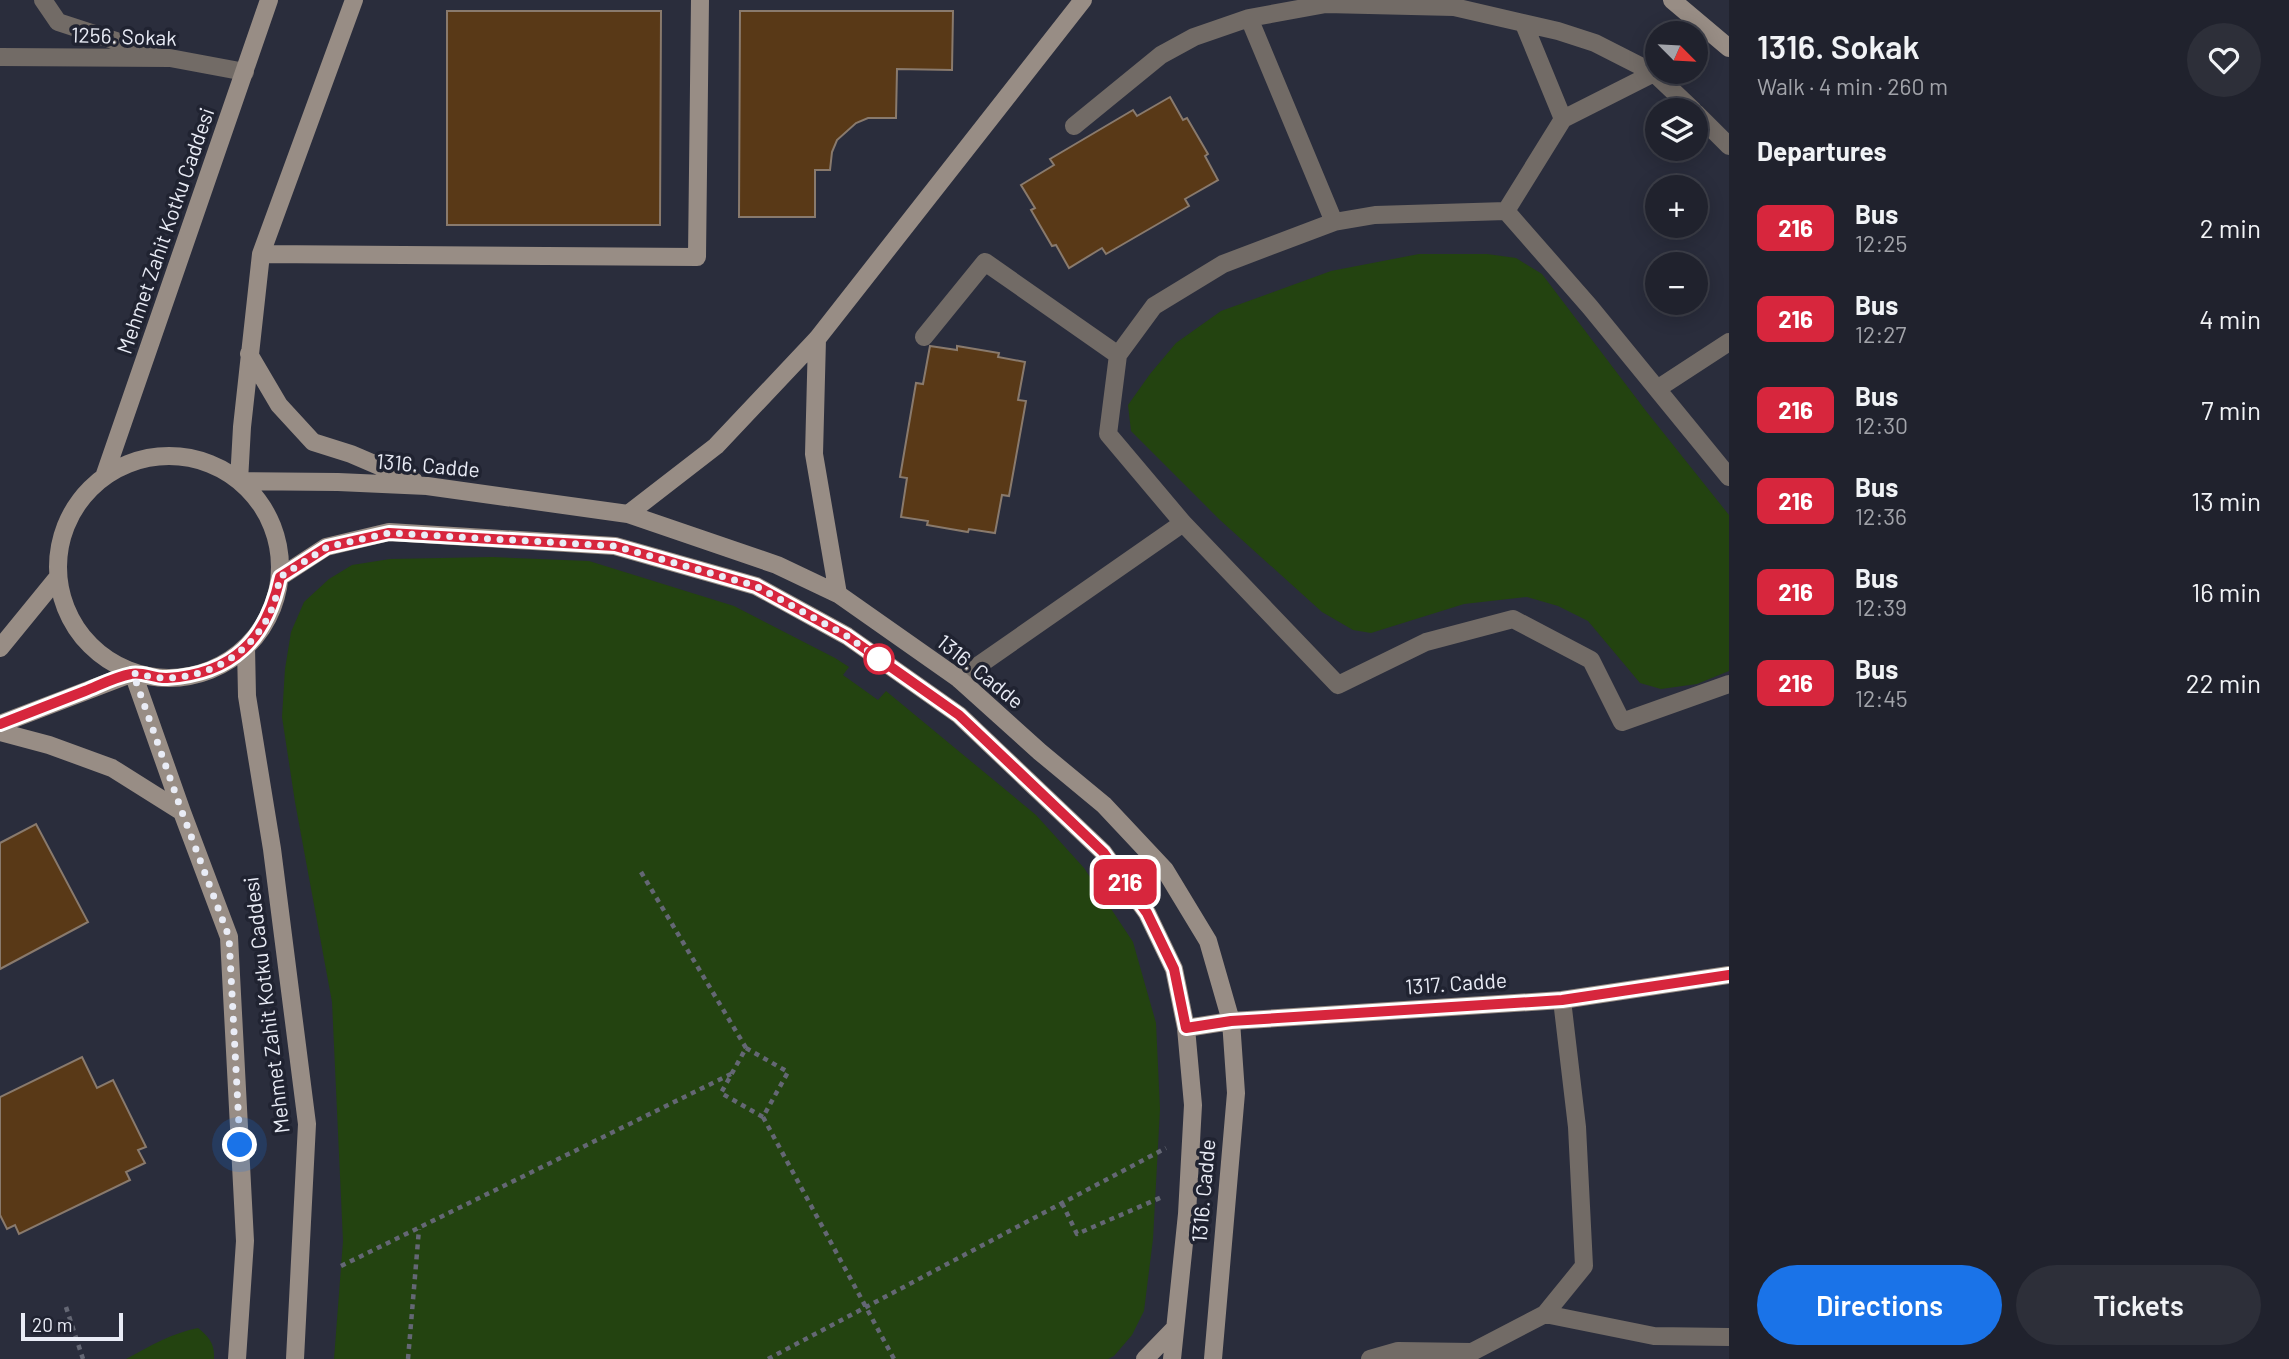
<!DOCTYPE html>
<meta charset="utf-8">
<style>
:root{--surface:#20222d;--page:#2d2f39;--text:#f1f3f6;--muted:#a2a4aa;--line:#3d3f49;--accent:#1a73e8}
body{margin:0;font-family:Barlow,sans-serif;background:var(--page);color:var(--text);height:100vh;display:flex;flex-direction:column;font-size:26px;white-space:nowrap}
*{box-sizing:border-box;margin:0}
p{font-size:23px;color:var(--muted)}
.icon{flex:none;width:38px;height:38px;fill:none;stroke:currentColor;stroke-width:2;stroke-linecap:round;stroke-linejoin:round}
.map{position:relative;flex:1;overflow:hidden}
.panel{display:flex;flex-direction:column;background:var(--surface);width:560px}
.panel>*{flex:none}
.badge{padding:0 14px;border-radius:10px;font-size:24px;line-height:46px}
.needle{width:46px;rotate:114deg}
.tools{position:absolute;left:1645px;top:21px;display:grid;gap:14px}
.tools a{display:grid;place-items:center;width:63px;height:63px;border-radius:50%;background:var(--surface);box-shadow:0 4px 18px #0003,0 0 0 2px var(--line);font-size:35px}
.scale{position:absolute;left:21px;bottom:18px;width:102px;box-sizing:border-box;padding-left:7px;border:4px solid #e9ecf6;border-top:0;font-size:19px;line-height:24px;white-space:nowrap;color:#e9ecf6;-webkit-text-stroke:5px #202331;paint-order:stroke}
.you{position:absolute;width:35px;height:35px;margin:-18px;border:5px solid #fff;border-radius:50%;background:#1a73e8;box-shadow:0 0 0 10px #1a73e833}
.map>.badge{position:absolute;translate:-50% -50%;box-shadow:0 0 0 4px #fff}
h2{padding:0 28px;font-size:26px;line-height:63px}
.round{display:grid;place-items:center;flex:none;width:74px;height:74px;border-radius:37px;background:var(--page)}
.headline{display:flex;align-items:center;justify-content:space-between;height:119px;padding:0 28px}
h1{font-size:33px;font-weight:600;line-height:52px}
.action{display:flex;gap:14px;margin-top:auto;padding:14px 28px}
.action a{flex:1;height:80px;border-radius:42px;background:var(--accent);color:#fff;font-size:28px;font-weight:600;line-height:80px;text-align:center}
.action a+a{background:var(--page);color:var(--text)}
ul{padding:0;list-style:none}
li{display:flex;align-items:center;gap:21px;height:91px;padding:0 28px}
li div{flex:1}
li b{display:block;font-size:26px}
li em{font-style:normal}
li .badge{min-width:77px;font-weight:700;text-align:center}
main{display:flex;flex:1;min-height:0}
.map>svg:first-child{display:block}
</style>
<main>
<div class="map">
<svg width="1729" height="1359" viewBox="0 0 1729 1359">
<rect width="100%" height="100%" fill="#2a2d3c"/>
<path fill="#234310" d="M1419,254H1487L1516,258L1542,274L1646,411L1729,515V671L1697,684L1661,689L1640,683L1588,621L1558,606L1527,597L1464,604L1371,633L1353,630L1322,612L1220,520L1131,431L1128,405L1150,374L1176,343L1221,311L1331,271Z
M493,557L589,561L734,606L835,658L849,667L843,675L878,700L886,691L1036,815L1084,868L1133,942L1156,1023L1160,1109L1153,1239L1144,1311L1132,1335L1114,1356L1108,1359H334L343,1241L332,1002L295,802L282,717L285,669L291,632L304,602L329,579L352,565L390,559Z
M198,1328C209,1337 215,1344 214,1359H126C150,1346 172,1333 198,1328Z"/>
<path fill="#593917" stroke="#897a6d" stroke-width="2" d="M447,11H661L660,225H447Z
M740,11H953L952,70L897,69L896,118H868L856,123L837,140L832,152L830,170H815V217H739Z
M1170,97L1183,120L1187,118L1208,154L1205,156L1218,180L1185,199L1189,206L1106,254L1102,248L1069,268L1056,245L1052,246L1031,210L1035,208L1021,185L1054,165L1050,159L1133,110L1137,116Z
M930,346L957,350V346L999,353L998,357L1025,362L1018,400L1026,401L1009,496L1002,495L995,533L969,529L968,532L927,525L928,521L901,517L907,478L900,477L916,383L923,384Z
M36,824L88,922L0,969V843Z
M82,1057L97,1088L113,1080L146,1147L138,1150L145,1163L126,1172L130,1180L19,1234L15,1225L7,1229L0,1215V1097Z"/>
<g fill="none" stroke-linecap="round" stroke-linejoin="round">
<path stroke="#646774" stroke-width="4.5" stroke-dasharray="5 5" stroke-linecap="butt" d="M641,872L746,1048
M746,1048L788,1072L763,1117L721,1093Z
M763,1117L894,1359
M1062,1203L1077,1234L1162,1197
M341,1266L731,1074
M66,1307L83,1359
M408,1359L419,1229
M768,1359L1166,1148"/>
<path stroke="#726b66" stroke-width="18" d="M1249,18L1334,222
M1524,24L1563,119
M1696,113L1729,146
M1074,126L1161,55L1194,37L1249,18L1326,4L1454,7L1558,31L1595,43L1654,73L1693,110
M1506,211L1375,215L1334,222L1223,264L1154,306L1118,355L1108,434L1183,523L1338,685L1426,642L1513,619L1591,660L1622,722L1729,684
M1506,211L1590,307L1729,477
M1506,211L1563,119L1654,73
M924,337L985,262L1118,355
M1657,389L1729,342
M959,679L1183,523
M1545,1314L1654,1336L1729,1337
M1370,1359L1398,1351L1472,1352L1545,1314L1584,1266L1577,1127L1562,1000"/>
<path stroke="#726b66" stroke-width="18" d="M43,0L58,22L153,53
M0,57L170,58L245,72"/>
<path stroke="#988d85" stroke-width="18" d="M354,0L261,254L242,427L239,481L338,482L427,486L628,514L777,565L838,594L959,679L1040,752L1104,805L1165,870L1208,941L1231,1021L1236,1093L1213,1359
M1672,0L1729,48
M261,254L697,257L700,0
M817,339L814,454L838,594
M249,354L279,405L313,442L351,454L414,481
M58 567a111 111 0 1 1 222 0a111 111 0 1 1-222 0Z
M104,477L269,0
M628,514L716,446L817,339L1083,0
M280,577L326,547L389,532L615,546L756,586L847,636L959,715L1103,852L1147,913L1174,969L1186,1028L1193,1105L1187,1214L1172,1359
M246,647L247,696L272,849L307,1124L295,1359
M0,648L58,577
M133,673L182,812L229,937L245,1241L237,1359
M0,724L133,673
M0,732L49,745L112,768L182,812
M1186,1028L1231,1021L1562,1000L1729,975
M1145,1359L1175,1328"/>
</g>
<g fill="none" stroke-linecap="round" stroke-linejoin="round">
<g stroke="#fff" stroke-width="16">
<path id="line" d="M0,724C28,713 57,702 85,691C100,685 115,677 131,674C142,671 155,679 167,678C233,674 267,639 280,577L327,547L389,533L615,546L756,586L847,636L959,715L1103,852L1147,913L1174,969L1186,1028L1231,1021L1562,1000L1729,975"/>
</g>
<use href="#line" stroke="#d7263d" stroke-width="10"/>
<path stroke="#e9ecf6" stroke-width="7" stroke-dasharray="0 12.6" d="M240,1145L229,937L182,812L133,673C144,675 155,678 165,678C213,678 258,649 274,603C277,595 278,585 280,577L327,547L389,533L615,546L756,586L847,636L879,659"/>
</g>
<circle fill="#fff" stroke="#d7263d" stroke-width="3.5" cx="879" cy="659" r="14"/>
<g text-anchor="middle" stroke-width="7" stroke-linejoin="round" paint-order="stroke">
<g font-size="21" fill="#e9ecf6" stroke="#202331">
<text transform="translate(124 37) rotate(2)" y="7">1256. Sokak</text>
<text transform="translate(166 231) rotate(-71)" y="7">Mehmet Zahit Kotku Caddesi</text>
<text transform="translate(428 466) rotate(5)" y="7">1316. Cadde</text>
<text transform="translate(980 672) rotate(39)" y="7">1316. Cadde</text>
<text transform="translate(1456 984) rotate(-4)" y="7">1317. Cadde</text>
<text transform="translate(267 1005) rotate(-97)" y="7">Mehmet Zahit Kotku Caddesi</text>
<text transform="translate(1204 1191) rotate(-85)" y="7">1316. Cadde</text>
</g>
</g>
</svg>
<div class="tools">
<a><svg class="needle" viewBox="-14 -14 28 28"><path d="M0-13l5 13h-10z" fill="#e53935"/><path d="M0 13l5-13h-10z" fill="#a2a4aa"/></svg></a>
<a><svg class="icon" aria-label="layers" viewBox="0 0 24 24"><path d="M12 4l9 5-9 5-9-5zM3 14l9 5 9-5"/></svg></a>
<a>+</a>
<a>−</a>
</div>
<div class="scale">20 m</div>
<div class="you" style="left:240px;top:1145px"></div>
<b class="badge" style="left:1125px;top:882px;background:#d7263d;color:#fff">216</b>
</div>
<section class="panel">
<div class="headline"><div><h1>1316. Sokak</h1><p>Walk · 4 min · 260 m</p></div><a class="round"><svg class="icon" aria-label="heart" viewBox="0 0 24 24"><path d="M12 20l-8-8c-3-5 5-10 8-4 3-6 11-1 8 4z"/></svg></a></div>
<h2>Departures</h2>
<ul>
<li><span class="badge" style="background:#d7263d;color:#fff">216</span><div><b>Bus</b><p>12:25</p></div><em>2 min</em></li>
<li><span class="badge" style="background:#d7263d;color:#fff">216</span><div><b>Bus</b><p>12:27</p></div><em>4 min</em></li>
<li><span class="badge" style="background:#d7263d;color:#fff">216</span><div><b>Bus</b><p>12:30</p></div><em>7 min</em></li>
<li><span class="badge" style="background:#d7263d;color:#fff">216</span><div><b>Bus</b><p>12:36</p></div><em>13 min</em></li>
<li><span class="badge" style="background:#d7263d;color:#fff">216</span><div><b>Bus</b><p>12:39</p></div><em>16 min</em></li>
<li><span class="badge" style="background:#d7263d;color:#fff">216</span><div><b>Bus</b><p>12:45</p></div><em>22 min</em></li>
</ul>
<div class="action"><a>Directions</a><a>Tickets</a></div>
</section>
</main>
